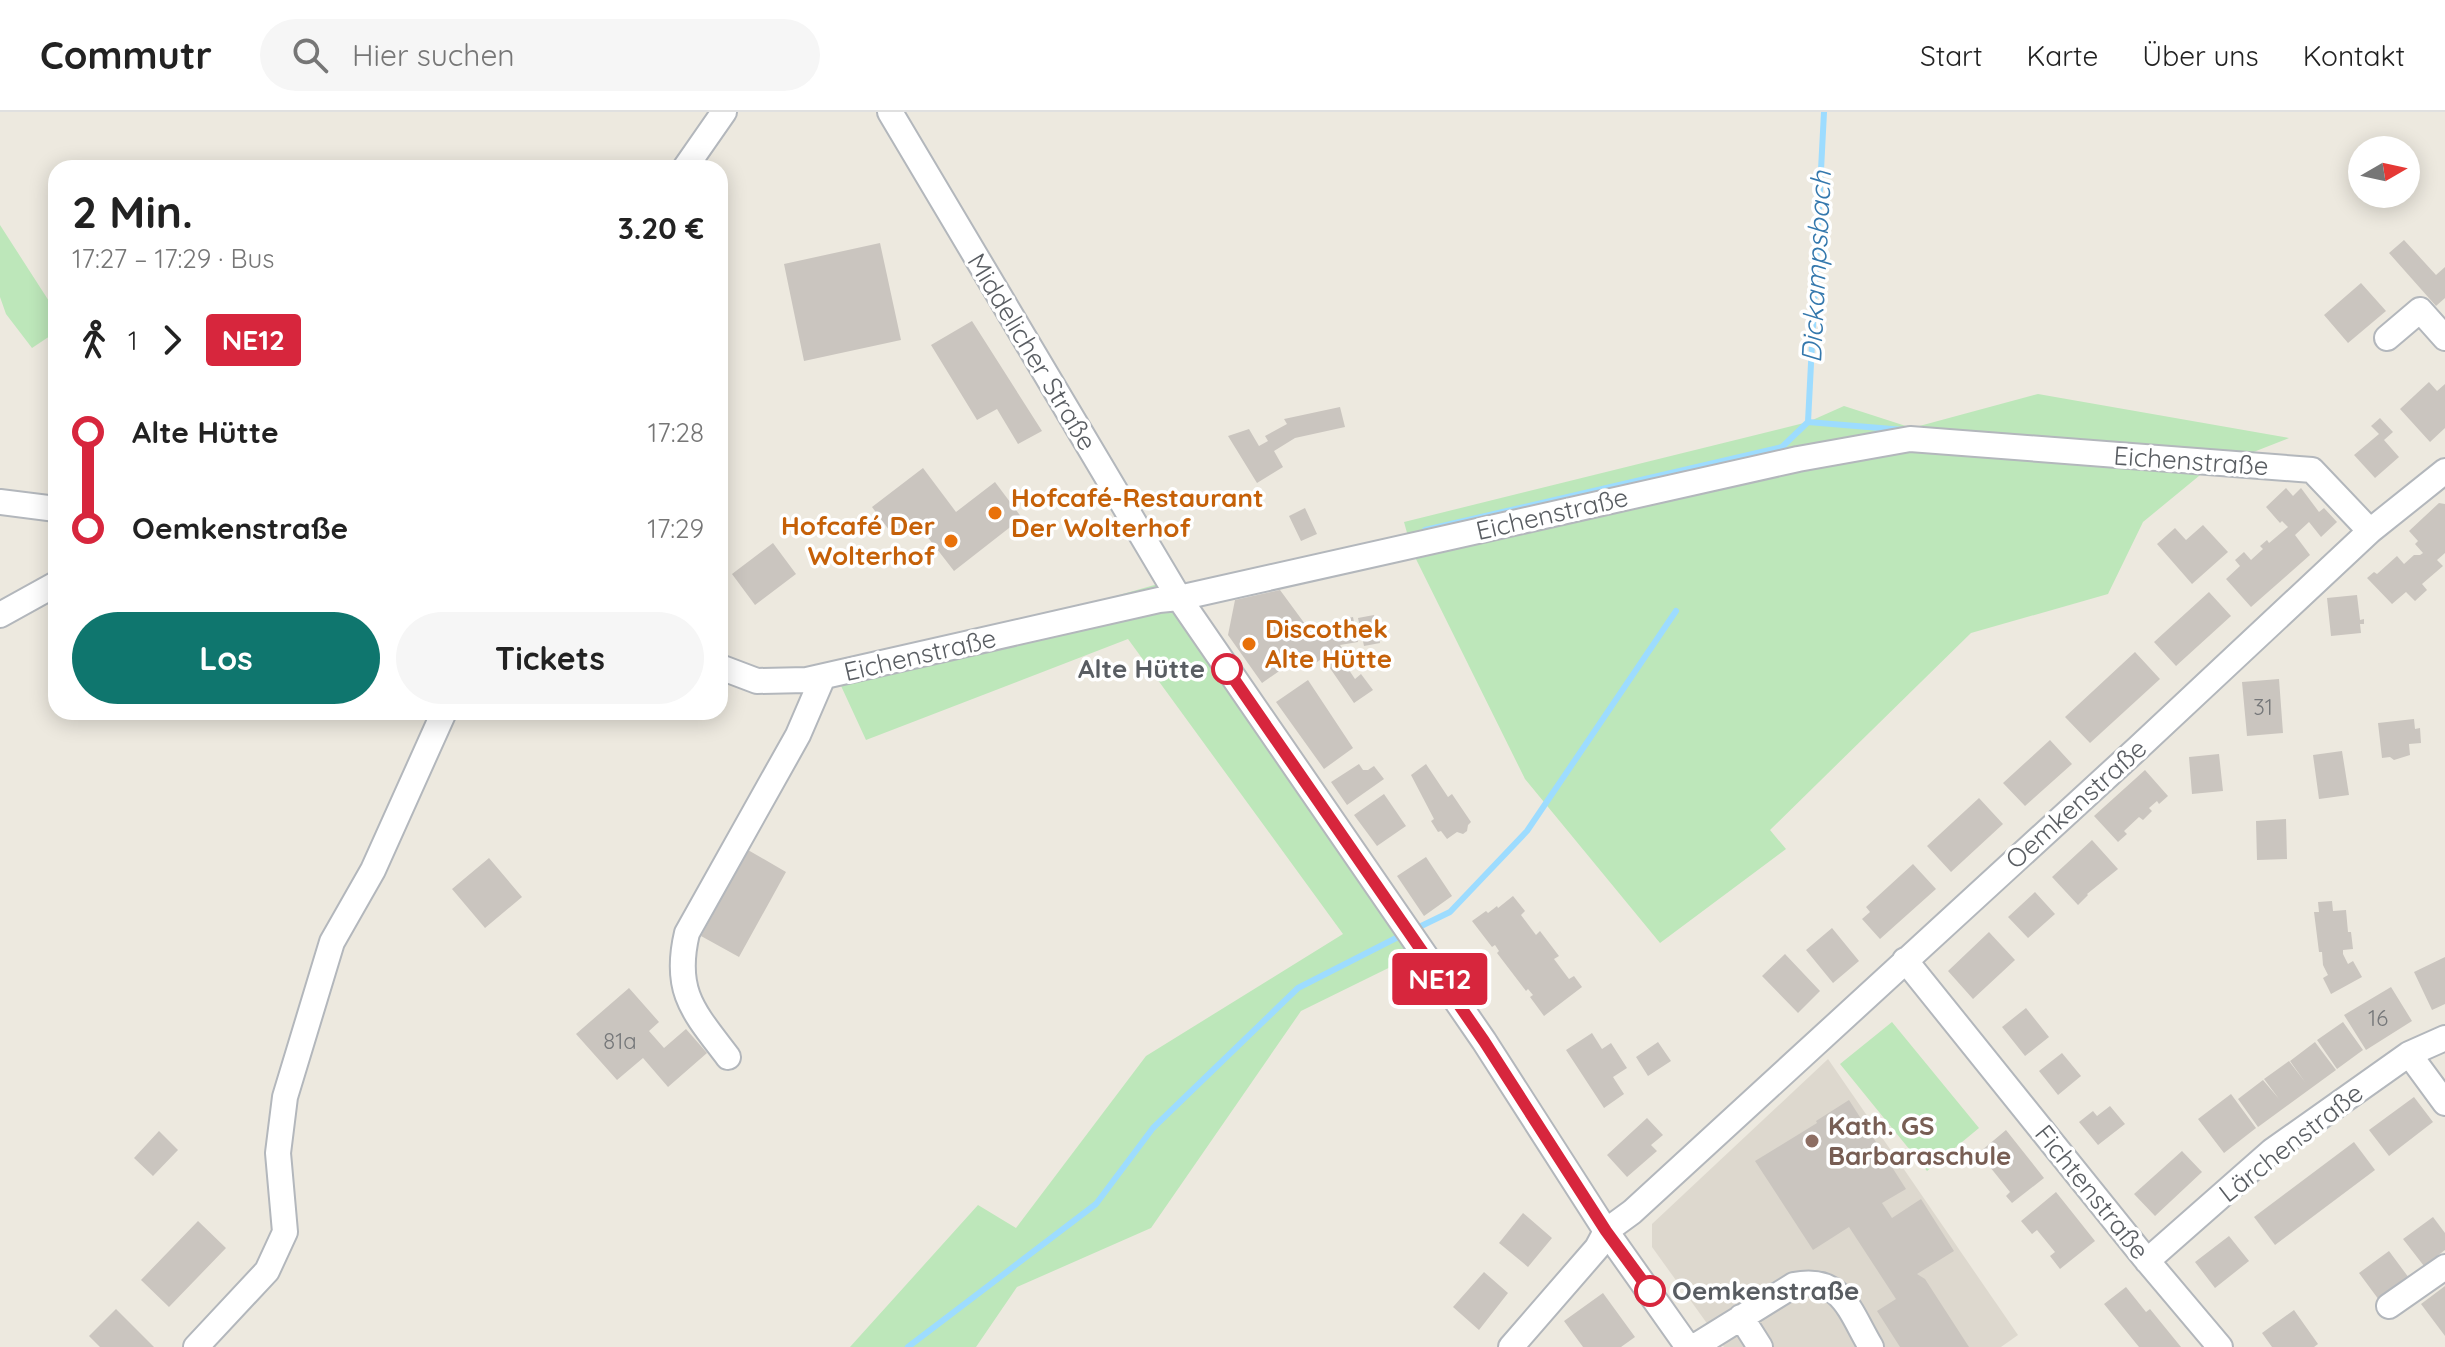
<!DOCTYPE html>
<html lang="de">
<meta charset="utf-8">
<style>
:root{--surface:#fff;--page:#f6f6f6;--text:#222;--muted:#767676;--line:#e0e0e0;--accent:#0f766e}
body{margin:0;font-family:Quicksand,sans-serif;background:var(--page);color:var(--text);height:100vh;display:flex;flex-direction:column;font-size:30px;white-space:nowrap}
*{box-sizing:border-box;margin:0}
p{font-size:26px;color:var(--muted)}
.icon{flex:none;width:44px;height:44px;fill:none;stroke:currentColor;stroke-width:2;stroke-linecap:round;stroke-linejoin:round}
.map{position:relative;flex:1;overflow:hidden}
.details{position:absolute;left:48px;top:48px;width:680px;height:560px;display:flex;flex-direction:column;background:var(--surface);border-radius:24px;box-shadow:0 4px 20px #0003}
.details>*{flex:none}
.badge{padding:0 16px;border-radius:6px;font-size:28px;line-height:52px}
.needle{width:52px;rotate:81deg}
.fabs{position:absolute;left:2348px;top:24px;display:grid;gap:16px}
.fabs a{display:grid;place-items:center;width:72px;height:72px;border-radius:50%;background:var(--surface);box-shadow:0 4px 20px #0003;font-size:40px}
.map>.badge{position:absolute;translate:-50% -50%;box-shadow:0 0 0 4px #fff}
.legs{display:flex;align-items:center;gap:12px;height:88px;padding:0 24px;font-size:26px}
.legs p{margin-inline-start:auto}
.head{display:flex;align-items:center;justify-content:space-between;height:136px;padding:0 24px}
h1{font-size:44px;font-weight:700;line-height:60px}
.primary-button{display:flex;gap:16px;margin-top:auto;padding:16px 24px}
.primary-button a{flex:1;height:92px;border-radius:48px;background:var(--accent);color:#fff;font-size:32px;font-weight:700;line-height:92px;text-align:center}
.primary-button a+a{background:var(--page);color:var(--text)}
ul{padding:0 24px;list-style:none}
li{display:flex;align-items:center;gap:28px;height:96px;font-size:30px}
li i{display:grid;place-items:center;width:12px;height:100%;margin:0 10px;background:currentColor}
li i::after{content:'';width:20px;height:20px;margin:-10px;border:6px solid;border-radius:50%;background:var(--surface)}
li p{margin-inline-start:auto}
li:first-child i{background:linear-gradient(#0000 50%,currentColor 0)}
li:last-child i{background:linear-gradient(currentColor 50%,#0000 0)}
header{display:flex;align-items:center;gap:48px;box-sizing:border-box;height:112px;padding:0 40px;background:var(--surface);border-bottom:2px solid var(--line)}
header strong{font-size:38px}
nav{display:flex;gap:44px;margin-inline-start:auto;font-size:28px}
.search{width:560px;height:72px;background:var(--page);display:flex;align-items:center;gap:20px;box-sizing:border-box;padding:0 28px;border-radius:44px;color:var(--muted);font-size:30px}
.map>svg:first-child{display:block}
</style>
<header>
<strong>Commutr</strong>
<div class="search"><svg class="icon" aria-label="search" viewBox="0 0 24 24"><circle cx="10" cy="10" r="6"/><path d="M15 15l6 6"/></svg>Hier suchen</div>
<nav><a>Start</a><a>Karte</a><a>Über uns</a><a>Kontakt</a></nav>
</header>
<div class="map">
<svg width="2445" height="1235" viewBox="0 0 2445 1235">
<rect width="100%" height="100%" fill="#ede9df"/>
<path fill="#ddd8ce" d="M1828,947L2018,1223L2001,1235H1724L1652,1135V1112Z"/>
<path fill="#bde7ba" d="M0,113L56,200V220L32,236L6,202L0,185Z
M2038,282L2289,326L2205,359L2143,410L2108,482L1971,521L1770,718L1786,737L1660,831L1525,667L1412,439L1404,410L1808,310L1844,294L1912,316Z
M1158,472L1421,840L1301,899L1151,1116L1017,1175L976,1235H850L978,1093L1016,1116L1146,944L1343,822L1128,527L866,628L836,563Z
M1892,910L1979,1016L1927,1059L1840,952Z"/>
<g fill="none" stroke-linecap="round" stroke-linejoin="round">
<path stroke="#9ddcff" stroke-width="6" d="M1808,310L1824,0
M1425,418L1782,335L1808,310L1904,318
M1415,817L1450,800L1527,719L1676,499
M908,1235L1096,1092L1153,1016L1298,876L1404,822"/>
</g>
<path fill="#cac5bf" d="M2404,128L2436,163L2445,155V186L2436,194L2389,141Z
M880,131L901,228L804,249L784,152Z
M2361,171L2386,199L2348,231L2324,203Z
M972,209L1042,319L1018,332L997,297L977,308L931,233Z
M2429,270L2437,279L2445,272V316L2430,330L2400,297Z
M1340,295L1345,315L1295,326L1274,339L1283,355L1257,371L1228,324L1249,317L1259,334L1268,329L1265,324L1287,312L1284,307Z
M2380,306L2393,320L2384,328L2399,345L2375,366L2354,343L2379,322L2371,314Z
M923,356L956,400L995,370L1022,406L954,459L916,410L895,426L872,395Z
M2286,376L2293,384L2301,376L2319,400L2324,396L2337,410L2321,425L2309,410L2295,423L2310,443L2251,495L2226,467L2240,454L2235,448L2244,440L2251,448L2263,437L2260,434L2267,428L2269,431L2288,415L2282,409L2280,411L2266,395Z
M2439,391L2445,392V441L2437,448L2443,454L2422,472L2427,478L2415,489L2406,480L2392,492L2367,466L2374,460L2377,462L2397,444L2404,452L2414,443H2420L2423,441L2415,432L2418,429L2409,419Z
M1305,396L1317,422L1301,429L1289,404Z
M2203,413L2228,440L2192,472L2157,432L2175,416L2186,428Z
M773,431L796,462L755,493L732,462Z
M1280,478L1305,512L1308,509L1317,522L1335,509L1353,505L1358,530L1340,533L1344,539L1335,545L1343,556L1347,555L1355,567L1361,562L1373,578L1354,591L1323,546L1308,556L1303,549L1298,552L1295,548L1262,571L1228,523L1235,488Z
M2209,480L2231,504L2176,554L2154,530Z
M2357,483L2360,508L2364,507V512H2360L2361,521L2331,524L2327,486Z
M1374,503L1380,531L1364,534L1358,506Z
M2135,540L2160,567L2090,631L2065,605Z
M2279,567L2283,621L2247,624L2242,570Z
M1308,568L1353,636L1324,657L1276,590Z
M2414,607L2415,617L2420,616L2421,631L2409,632L2410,643L2394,648L2390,645L2382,646L2378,611Z
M2050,628L2072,652L2025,694L2003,671Z
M2342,639L2349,683L2319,687L2313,643Z
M2219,642L2223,679L2192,682L2189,645Z
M1359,652L1363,658H1368L1374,654L1384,667L1347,693L1331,670Z
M1426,652L1448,685L1452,682L1471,710L1468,713L1467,719L1463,722L1457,720L1447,727L1441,719L1438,720L1431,709L1434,707L1411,663Z
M2145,658L2168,684L2159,692L2157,689L2149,696L2152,699L2143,708L2139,705L2124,719L2127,722L2118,730L2094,704Z
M1384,682L1406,714L1377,734L1354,703Z
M1979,686L2003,712L1951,760L1927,734Z
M2286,707L2287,747L2257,748L2256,709Z
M2092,728L2118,757L2087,782L2088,783L2078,793L2052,765Z
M748,738L786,760L739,845L701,824Z
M1426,745L1452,784L1424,804L1397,764Z
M489,746L522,785L485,816L452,777Z
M1913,752L1936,777L1880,827L1862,807L1870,800L1866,795Z
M2035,780L2055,802L2028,826L2008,805Z
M1513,784L1525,799L1521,803L1536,823L1540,819L1559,844L1554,847L1569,867L1574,864L1582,875L1544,904L1530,885L1533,883L1528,877L1526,879L1497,841L1499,839L1495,833L1492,835L1472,809L1486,799L1488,801L1497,794L1498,796Z
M2332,789L2333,799L2346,798L2348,820H2351L2353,837L2343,838V842L2348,852L2353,849L2362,865L2331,882L2323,866L2328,863L2323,853L2322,840H2319L2314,800H2319L2318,790Z
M1832,816L1859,849L1833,871L1806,838Z
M1989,820L2015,848L1973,887L1948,859Z
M1785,842L1820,879L1798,901L1762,864Z
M2445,845V892L2432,898L2414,860Z
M2391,875L2412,909L2366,938L2344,903Z
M629,876L659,910L649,919L664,936L686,917L707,941L668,975L643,946L617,968L576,922Z
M2026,896L2049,925L2025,944L2002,915Z
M2343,910L2363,938L2337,957L2317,928Z
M1592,921L1602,937L1611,931L1627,956L1613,965L1624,982L1604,996L1566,938Z
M1658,930L1671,949L1648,964L1636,945Z
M2315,930L2336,958L2258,1015L2238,987L2263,968L2279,987L2264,967L2289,949L2305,970L2290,949Z
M2062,941L2081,964L2058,983L2039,959Z
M2231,982L2256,1016L2224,1041L2198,1007Z
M2414,985L2433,1010L2389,1044L2369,1018Z
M1849,988L1906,1077L1882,1091L1892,1106L1921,1087L1954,1139L1917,1162L1925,1167L1969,1235H1900L1877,1199L1896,1187L1849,1115L1813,1138L1755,1049L1817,1011L1816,1009Z
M2110,994L2125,1012L2098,1033L2079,1010L2093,999L2097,1004Z
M1647,1006L1663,1023L1651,1033L1657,1039L1627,1065L1607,1043Z
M2006,1018L2044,1066L2012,1091L2006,1084L2010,1080L1986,1050L1983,1053L1975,1044Z
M159,1019L178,1038L153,1064L134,1046Z
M2354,1030L2375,1058L2275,1133L2254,1105Z
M2182,1039L2202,1060L2155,1104L2134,1082Z
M2056,1080L2095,1129L2060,1157L2050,1144L2055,1140L2037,1118L2032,1122L2021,1109Z
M1523,1101L1552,1126L1528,1155L1499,1131Z
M2433,1105L2445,1121V1138L2424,1154L2403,1127Z
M198,1109L226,1136L169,1195L141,1168Z
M2229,1124L2249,1149L2215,1176L2195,1150Z
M2389,1139L2409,1166L2379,1188L2359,1161Z
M1484,1160L1508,1181L1479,1218L1453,1195Z
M2445,1174V1224L2421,1192Z
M2126,1175L2146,1200L2150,1197L2181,1235H2139L2104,1192Z
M1603,1181L1635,1225L1621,1235H1583L1564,1209Z
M116,1197L154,1235H100L89,1224Z
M2294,1198L2318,1232L2314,1235H2272L2262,1221Z"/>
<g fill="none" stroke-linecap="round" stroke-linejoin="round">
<g stroke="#b3b7bc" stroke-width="28">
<path id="minor" d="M890,0L1179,486L1484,929L1606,1119L1688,1235
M685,56L724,0
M2387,226L2420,198L2445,226
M0,390L56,397
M0,503L56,472
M720,555L757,569L807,568L1159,488L1179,486L1798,347L1910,327L2312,358L2370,419
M1905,848L2144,1145L2220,1235
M2409,942L2445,991
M728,945C694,900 673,880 687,821L798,623L823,565
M2147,1149L2272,1039L2409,942L2445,926
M2389,1194L2445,1155
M1741,1205L1760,1235
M196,1235L267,1159L285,1120L278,1041L285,985L332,830L373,758L444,600
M1511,1235L1597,1136L1606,1119L1632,1100L2138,636L2370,419L2445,359
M1694,1235L1794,1173C1842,1163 1850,1200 1871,1235"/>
</g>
<use href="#minor" stroke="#fff" stroke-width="24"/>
</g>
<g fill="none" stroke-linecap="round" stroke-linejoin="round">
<g stroke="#fff" stroke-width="18">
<path id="line-1" d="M1227,557L1484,929L1606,1119L1650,1179"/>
</g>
<use href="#line-1" stroke="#d7263d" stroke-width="12"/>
</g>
<g fill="#e8710a" stroke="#fff" stroke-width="3">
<circle cx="995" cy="401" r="8"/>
<circle cx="951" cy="429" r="8"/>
<circle cx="1249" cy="532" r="8"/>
</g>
<g fill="#fff" stroke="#d7263d" stroke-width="4">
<circle cx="1227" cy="557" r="14"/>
<circle cx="1650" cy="1179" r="14"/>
</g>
<circle fill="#8d6e63" stroke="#fff" stroke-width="3" cx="1812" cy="1029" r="8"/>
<g text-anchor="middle" stroke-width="7" stroke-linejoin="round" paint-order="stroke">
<g font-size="22" fill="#757779">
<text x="2263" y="603">31</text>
<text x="2378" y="914">16</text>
<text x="620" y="937">81a</text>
</g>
<g font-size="26" fill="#595d62" stroke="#fff">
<text transform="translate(1032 240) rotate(59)" y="9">Middelicher Straße</text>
<text transform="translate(2191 349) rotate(4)" y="9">Eichenstraße</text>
<text transform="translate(1552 402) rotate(-13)" y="9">Eichenstraße</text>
<text transform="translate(920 543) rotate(-13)" y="9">Eichenstraße</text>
<text transform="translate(2076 692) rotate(-42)" y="9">Oemkenstraße</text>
<text transform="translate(2291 1031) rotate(-38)" y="9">Lärchenstraße</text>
<text transform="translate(2092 1080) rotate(51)" y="9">Fichtenstraße</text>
</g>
<g font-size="26" font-weight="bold" fill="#c56008" stroke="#fff" text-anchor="start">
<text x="1011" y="395">Hofcafé-Restaurant<tspan x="1011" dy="30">Der Wolterhof</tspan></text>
<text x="935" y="423" text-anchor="end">Hofcafé Der<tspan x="935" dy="30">Wolterhof</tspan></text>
<text x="1265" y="526">Discothek<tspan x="1265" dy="30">Alte Hütte</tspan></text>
</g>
<g font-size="26" font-weight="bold" fill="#595d62" stroke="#fff" text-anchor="end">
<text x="1205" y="566">Alte Hütte</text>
<text x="1672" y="1188" text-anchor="start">Oemkenstraße</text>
</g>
<g font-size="26" font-weight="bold" fill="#785e54" stroke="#fff" text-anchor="start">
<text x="1828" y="1023">Kath. GS<tspan x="1828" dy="30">Barbaraschule</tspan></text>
</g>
<g font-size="28" font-style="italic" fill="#3478ad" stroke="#fff">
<text transform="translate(1816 155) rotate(-87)" y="10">Dickampsbach</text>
</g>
</g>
</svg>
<div class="fabs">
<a><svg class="needle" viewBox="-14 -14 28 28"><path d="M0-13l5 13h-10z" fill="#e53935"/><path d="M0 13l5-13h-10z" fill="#767676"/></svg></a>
</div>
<b class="badge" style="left:1440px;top:867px;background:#d7263d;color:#fff">NE12</b>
<section class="details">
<div class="head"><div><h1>2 Min.</h1><p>17:27 – 17:29 · Bus</p></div><b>3.20 €</b></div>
<div class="legs"><svg class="icon" aria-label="walk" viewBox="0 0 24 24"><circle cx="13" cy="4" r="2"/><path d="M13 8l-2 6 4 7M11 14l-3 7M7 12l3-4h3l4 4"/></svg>1<svg class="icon" aria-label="forward" viewBox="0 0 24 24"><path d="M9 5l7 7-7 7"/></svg><b class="badge" style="background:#d7263d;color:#fff">NE12</b></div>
<ul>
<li><i style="color:#d7263d"></i><b>Alte Hütte</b><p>17:28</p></li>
<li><i style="color:#d7263d"></i><b>Oemkenstraße</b><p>17:29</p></li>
</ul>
<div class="primary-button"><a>Los</a><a>Tickets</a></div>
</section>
</div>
